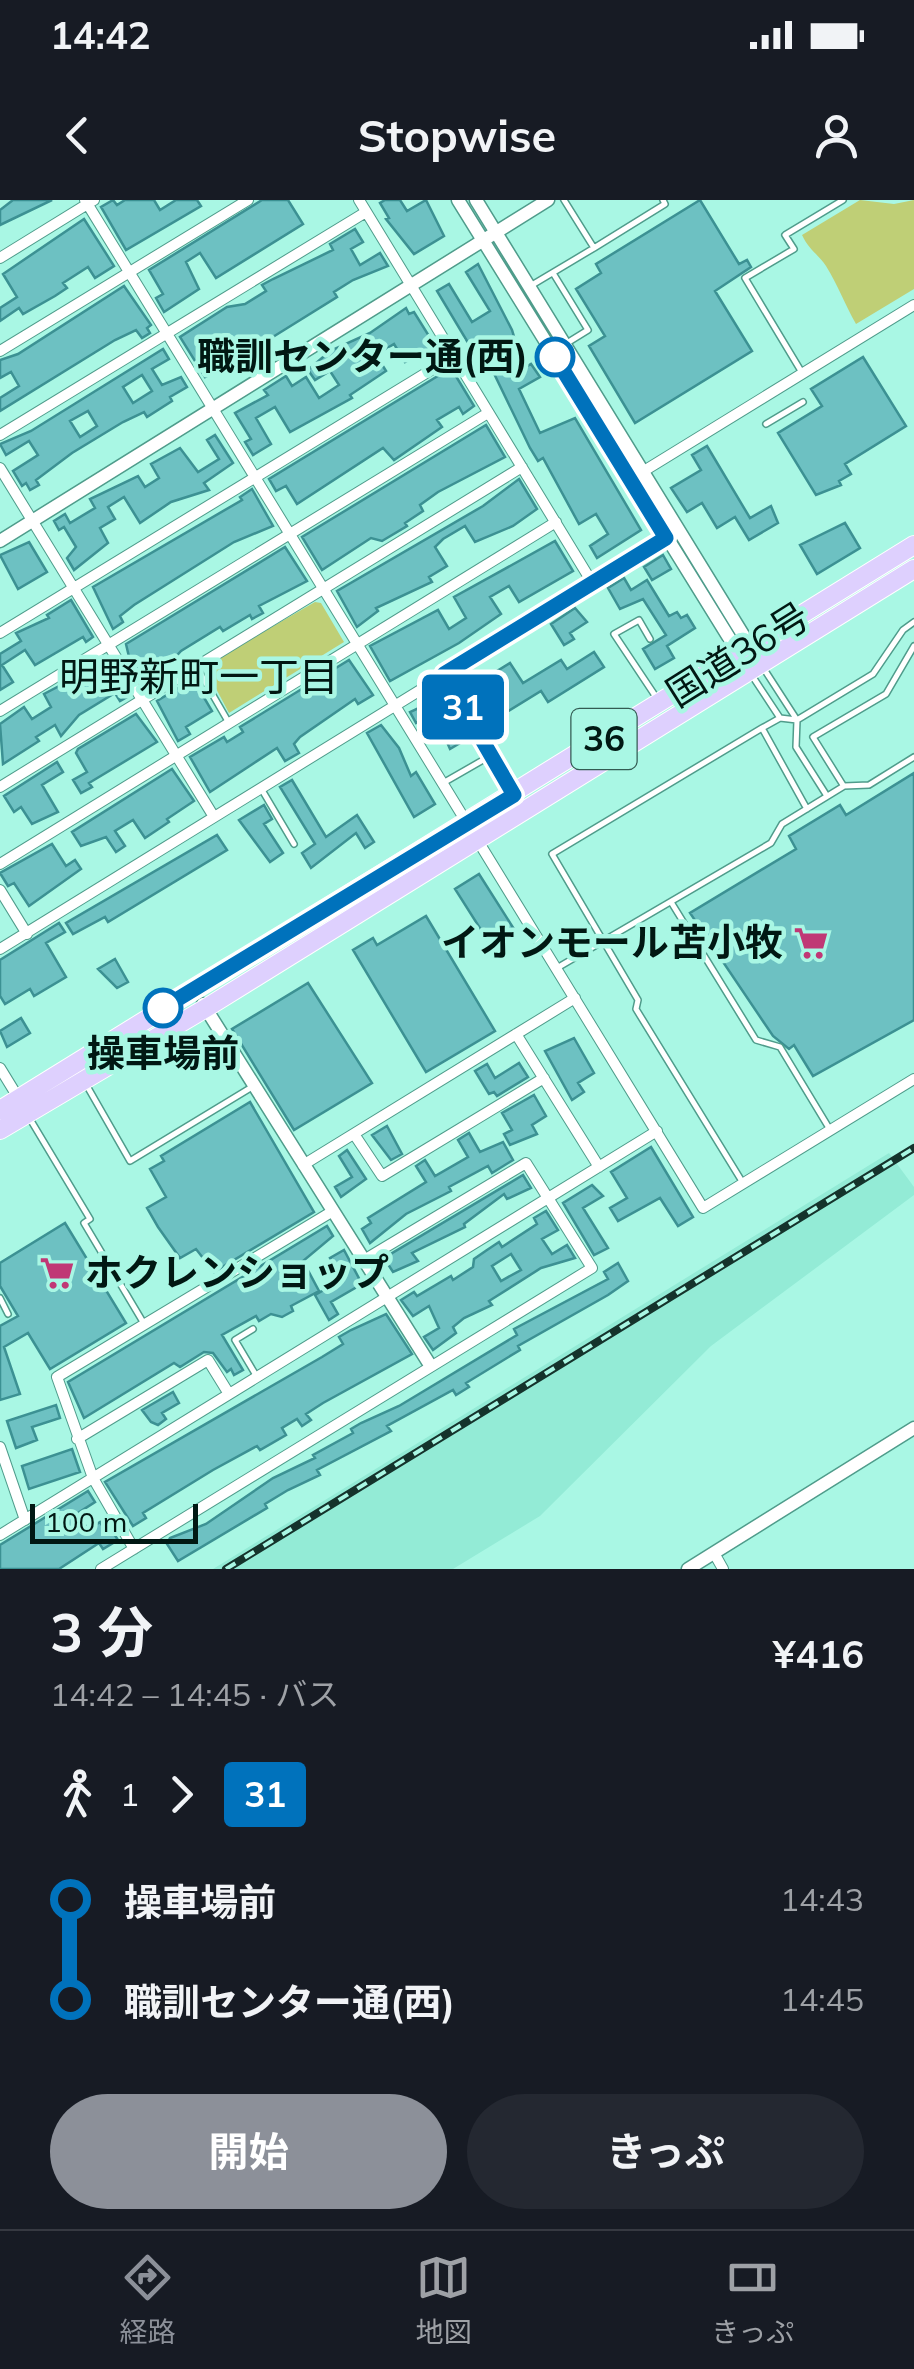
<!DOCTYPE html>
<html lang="ja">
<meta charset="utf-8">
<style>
:root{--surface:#171b24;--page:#242831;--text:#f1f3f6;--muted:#9ea1a6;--line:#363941;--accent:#8c9099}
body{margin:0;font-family:Mulish,"Noto Sans JP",sans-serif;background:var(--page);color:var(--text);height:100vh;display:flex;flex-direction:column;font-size:38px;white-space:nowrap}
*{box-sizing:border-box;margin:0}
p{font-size:32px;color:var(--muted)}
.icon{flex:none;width:55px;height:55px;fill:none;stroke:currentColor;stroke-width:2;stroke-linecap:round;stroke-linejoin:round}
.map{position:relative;height:1369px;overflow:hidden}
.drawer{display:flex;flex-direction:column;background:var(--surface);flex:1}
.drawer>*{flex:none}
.badge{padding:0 20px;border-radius:8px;font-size:35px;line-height:65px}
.scale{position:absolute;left:30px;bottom:25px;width:168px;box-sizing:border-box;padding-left:10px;border:5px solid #011813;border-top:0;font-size:28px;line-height:35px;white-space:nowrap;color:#011813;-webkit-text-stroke:8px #a9f7e4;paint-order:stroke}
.map>.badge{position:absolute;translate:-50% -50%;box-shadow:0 0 0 5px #fff}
.legs{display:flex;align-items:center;gap:15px;height:110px;padding:0 50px;font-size:32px}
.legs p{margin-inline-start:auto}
.overview{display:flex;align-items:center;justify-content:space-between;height:170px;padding:0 50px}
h1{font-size:55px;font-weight:700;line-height:75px}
.cta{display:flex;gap:20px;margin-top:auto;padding:20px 50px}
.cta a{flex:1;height:115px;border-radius:60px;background:var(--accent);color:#fff;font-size:40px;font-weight:700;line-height:115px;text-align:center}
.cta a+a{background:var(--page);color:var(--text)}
ul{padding:0 50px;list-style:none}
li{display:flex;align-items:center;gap:35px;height:100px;font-size:38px}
li i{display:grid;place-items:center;width:15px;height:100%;margin:0 12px;background:currentColor}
li i::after{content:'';width:25px;height:25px;margin:-12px;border:8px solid;border-radius:50%;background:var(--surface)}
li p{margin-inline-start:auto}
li:first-child i{background:linear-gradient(#0000 50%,currentColor 0)}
li:last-child i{background:linear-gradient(currentColor 50%,#0000 0)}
.status{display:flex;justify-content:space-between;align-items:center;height:70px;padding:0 50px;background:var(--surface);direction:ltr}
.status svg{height:28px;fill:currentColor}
header{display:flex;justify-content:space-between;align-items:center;height:130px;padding:0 50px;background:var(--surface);font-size:45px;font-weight:700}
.tabs{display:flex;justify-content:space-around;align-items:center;height:140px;border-top:2px solid var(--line);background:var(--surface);font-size:28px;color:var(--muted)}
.tabs a{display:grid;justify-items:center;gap:5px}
.tabs .selected{color:var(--accent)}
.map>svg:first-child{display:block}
</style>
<div class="status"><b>14:42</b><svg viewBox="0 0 49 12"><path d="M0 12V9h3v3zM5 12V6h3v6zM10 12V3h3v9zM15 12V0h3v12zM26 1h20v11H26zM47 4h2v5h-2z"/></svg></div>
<header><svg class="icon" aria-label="back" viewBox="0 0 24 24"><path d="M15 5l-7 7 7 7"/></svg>Stopwise<svg class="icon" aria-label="person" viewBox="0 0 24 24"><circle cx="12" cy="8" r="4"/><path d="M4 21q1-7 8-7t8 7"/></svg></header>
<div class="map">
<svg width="914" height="1369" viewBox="0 0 914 1369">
<rect width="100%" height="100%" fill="#a9f7e4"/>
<path fill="#93ebd6" d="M889,953L914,987V995L711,1146L540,1316L453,1369H213Z"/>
<path fill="#bfcf76" d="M860,0L894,4L914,0V89L856,124C845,105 838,85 826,66C818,54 809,50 802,35Z
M315,402L321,403L344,442L229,513L204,466Z"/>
<path fill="#6dc1c2" stroke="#3c9193" stroke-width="2.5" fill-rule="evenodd" d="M13,0H52L0,25V10Z
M113,0L117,5L125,0H154L160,10L176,0H197L201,6L126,50L101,7Z
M262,0H288L303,24L216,78L200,53L186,62L199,89L164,112L156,98L163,94L149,70Z
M385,0H400L407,11L426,0L444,36L414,54L386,19L389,18L380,3Z
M700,0L739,64L747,60L751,67L715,91L752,151L635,223L589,146L605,136L576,89L601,73L596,64Z
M84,19L114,66L95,78L88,67L63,83L67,88L55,96L23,114L19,108L0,121V108L17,97L3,74Z
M355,29L363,42L351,49L360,65L380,53L388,66L353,80L334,92L337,97L260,145L215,166L218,170L205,177L180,137L227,107L245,104L266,91L262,85L273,79L333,50L330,44Z
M478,64L512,130L515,140L510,143L524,168L531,164L540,177L519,189L540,233L575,218L641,330L597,358L590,346L608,334L596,314L579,324L543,258L538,261L530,248L486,157L474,164L466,149L470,146L437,91L449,84L472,122L490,111L466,72Z
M124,86L151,125L147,128L150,133L142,138L136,130L115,140L0,211V198L19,186L11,172L0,178V160L18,154Z
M406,108L409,114L414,112L434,144L431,147L405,162L394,144L376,155L386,171L350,195L352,198L290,232L275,207L256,218L271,244L253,255L245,242L251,239L235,213L268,195L264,190L286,176L292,186L306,177L319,198L339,185L330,171L315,180L308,170L330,151L370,133Z
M163,149L169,159L152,169L162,185L181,177L187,187L170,197L172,201L147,217L144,212L123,222L72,253L36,280L39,285L30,290L26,283L22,286L13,271L38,255L29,241L6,255L0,244L31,231ZM142,175L152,191L133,203L123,187ZM88,211L97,226L80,237L70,221Z
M863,157L906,226L845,264L851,274L839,281L841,285L816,295L778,233L822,206L811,189Z
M451,168L474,206L463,214L459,207L437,220L442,227L394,260L383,248L297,304L286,286L276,291L269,279Z
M486,225L505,257L438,292L420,305L423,311L405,323L407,326L382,341L371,338L322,370L302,337Z
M215,235L233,263L204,283L209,290L171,302L140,323L124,297L108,307L115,319L100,328L108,343L74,370L67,358L76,347L64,327L59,330L54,321L65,314L70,323L95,308L90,299L138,276L145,287L159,278L151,264L180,248L198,272L219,259L207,240Z
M707,246L750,318L771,306L778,323L749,340L735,317L717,328L702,303L687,312L671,288L701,270L692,255Z
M519,279L537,309L513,326L475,342L465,326L443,339L435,347L447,366L429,377L432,382L376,408L378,411L357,427L337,391L483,306Z
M252,289L273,326L234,342L134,405L120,416L123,422L113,429L93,387L242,300L240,297Z
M845,323L860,348L817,374L800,345Z
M555,341L573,371L519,402L509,386L490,397L501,414L459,443L390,481L370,446L438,410L449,429L466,418L454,397Z
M29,342L47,372L18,389L0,355Z
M285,347L307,381L259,406L263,413L252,419L250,415L223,431L220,427L181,451L159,475L146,480L133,458L130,461L126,444Z
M663,355L671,369L652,380L644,367Z
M624,378L631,390L647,380L669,416L677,412L681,418L687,415L695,428L667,446L674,458L655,469L643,449L666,435L643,399L620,409L608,388Z
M71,400L93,437L86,442L83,437L35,465L25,450L2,465L13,482L0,490V454L21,441L16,433L49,418L47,415Z
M575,408L587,422L570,433L574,439L564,445L551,424Z
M594,452L604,467L548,502L541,491L489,523L468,489L510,463L523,483L561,460L567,469Z
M349,460L373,495L358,504L355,499L300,537L294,544L299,553L285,561L277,548L210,592L190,557L224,537L227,542L243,532L240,527Z
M107,461L127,497L120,501L115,493L79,515L61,536L55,525L36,537L39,541L3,564L0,524L24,507L32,519L51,507L44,494Z
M193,479L212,511L186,527L190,534L178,541L157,501Z
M440,498L465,540L450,549L434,512L416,523L410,512Z
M136,514L157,542L89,583L92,587L81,593L73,580L87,572L76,553L78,549Z
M381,525L399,548L411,576L416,572L435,604L414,617L367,533Z
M57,562L63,572L42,585L58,612L32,624L21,607L14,612L4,596Z
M172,569L194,601L167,619L169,622L145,638L133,620L115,631L125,646L116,652L106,637L81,646L72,632Z
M914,573V820L813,876L794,845L789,849L773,836L690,713L796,649L789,636L840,605L846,615Z
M292,580L326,637L357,615L374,642L365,648L356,633L311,668L302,653L315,644L280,587Z
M264,605L272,619L264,624L283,653L270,662L239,620Z
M217,635L227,650L108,722L105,717L73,734L66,723Z
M52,644L66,666L75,660L81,669L29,706L14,683L8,686L0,673Z
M479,674L514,729L490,744L455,689Z
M426,716L495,831L426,872L353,750L373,738L377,745Z
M59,723L65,732L46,743L66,777L34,796L30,789L5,804L0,796V760Z
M115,759L128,782L117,788L98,769Z
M308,783L372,883L294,930L232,829Z
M21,818L30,833L7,847L0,831Z
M574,838L594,873L578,883L584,892L572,900L545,851Z
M519,863L528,877L497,896L494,892L489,894L475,871L487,864L495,878Z
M534,895L546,916L532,925L537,934L510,945L504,934L512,930L502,913Z
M250,902L314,1012L214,1072L196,1049L180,1058L158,1027L147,1008L166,997L150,969L164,961L161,956Z
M387,926L402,954L391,960L372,935Z
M469,933L480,952L503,942L513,960L492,973L488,966L449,987L451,991L406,1014L370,1043L362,1029L371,1023L368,1018L426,982L416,966L425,960L435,976L468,957L458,940Z
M651,947L693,1017L678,1026L660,998L618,1021L610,1008L627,998L611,972Z
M347,950L366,979L341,997L335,987L352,977L339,956Z
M523,975L531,988L507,999L504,994L464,1024L465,1027L412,1053L418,1061L393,1072L384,1058Z
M592,985L603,996L583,1008L608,1048L594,1055L563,1003Z
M546,1011L558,1030L542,1039L552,1054L567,1045L575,1058L541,1068L489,1101L492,1105L464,1118L453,1127L456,1133L433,1150L424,1137L439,1128L429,1106L413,1116L401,1100L414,1092L417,1096L451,1076L453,1080L473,1067L474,1059L487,1050L499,1042L502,1047L537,1024L534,1018ZM511,1054L521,1070L501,1081L492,1066Z
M65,1023L126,1123L50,1169L28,1133L4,1147L20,1194L0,1200V1126L18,1116L0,1086V1063Z
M327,1026L333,1036L303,1061L319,1091L291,1106L293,1111L282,1117L271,1114L259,1121L256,1116L222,1135L243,1170L234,1175L231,1169L227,1172L213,1153L204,1152L180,1167L174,1163L84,1218L68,1182Z
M344,1050L362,1084L331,1102L338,1114L329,1120L315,1095L342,1080L330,1058Z
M618,1063L628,1081L608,1095L518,1146L520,1150L466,1183L469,1187L456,1195L453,1190L387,1226L391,1231L317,1270L320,1275L288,1290L265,1304L267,1308L178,1361L167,1344L170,1338L206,1324L273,1278L315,1258L313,1255L353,1233L351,1229L361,1223L399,1206L517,1135L514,1129L608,1079L604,1072Z
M386,1114L412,1154L323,1203L306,1214L311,1220L302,1226L297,1219L282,1228L286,1235L260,1250L257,1246L213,1270L143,1313L146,1318L133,1326L105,1282L322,1157L343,1144L339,1137L351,1130Z
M173,1192L179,1203L162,1213L166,1219L158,1225L151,1222L142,1210Z
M56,1205L60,1218L32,1227L37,1240L16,1248L7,1221Z
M72,1249L80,1272L29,1289L22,1266Z
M88,1291L95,1302L78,1313L88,1330L100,1322L103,1327L108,1324L118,1340L103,1349L99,1343L59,1369H0V1345Z"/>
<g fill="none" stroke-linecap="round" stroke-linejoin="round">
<g stroke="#4f9c8b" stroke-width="8">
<path id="service" d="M564,0L594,48L665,4L663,0
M553,73L588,130L567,143
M532,85L594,48
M801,171L745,78L794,49L785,35L843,0
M766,224L803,202
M650,439L639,420L614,434L656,497
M196,466L229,523
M764,469L797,520L796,547L827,596
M751,474L780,518
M445,477L510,588
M443,583L490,556
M843,585L813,537L886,494L914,446
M262,590L294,644
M807,609L762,528L780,518L797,520L873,474L903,430L914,422
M671,702L756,840L780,847L829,928
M557,768L771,643L782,624L844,586L869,585L914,557
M87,886L130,961L252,887
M30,919L90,1019L84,1023L143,1122
M743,983L636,809L638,800L552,654L762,528
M0,1098L8,1114
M253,1129L235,1140L257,1177"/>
</g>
<g stroke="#4f9c8b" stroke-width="12">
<path id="minor" d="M85,0L703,1008L914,879
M359,0L593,384
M0,58L94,0
M0,151L248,0
M0,235L366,12
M0,268L214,617
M639,274L914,105
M0,433L454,156
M0,511L488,213
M0,587L522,267
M0,664L556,322
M0,690L27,734
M0,749L672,335
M516,834L599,967
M0,868L19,899
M354,934L382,976L544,878
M303,965L575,798
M77,1239L208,1160L229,1194
M0,1247L25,1320
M0,1335L657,931
M134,1349L93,1278L57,1177L333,1011
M714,1353L723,1369
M101,1369L592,1068L526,963L364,1060"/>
</g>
<g stroke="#4f9c8b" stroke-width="15">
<path id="tertiary" d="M458,0L749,470
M476,0L761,464
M0,341L548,0
M203,804L430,1165
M688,1369L914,1228"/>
</g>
<g stroke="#fff" stroke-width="20">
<path id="trunk" d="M0,910L914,345
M0,930L206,808L914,369"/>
</g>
<use href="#service" stroke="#fff" stroke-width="5"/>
<use href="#minor" stroke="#fff" stroke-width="10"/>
<use href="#tertiary" stroke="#fff" stroke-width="12"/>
<use href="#trunk" stroke="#ded0fe" stroke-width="18"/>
<g stroke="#15332c" stroke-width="8">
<path id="rail" d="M226,1369L914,948"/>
</g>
<use href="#rail" stroke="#a9f7e4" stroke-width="4" stroke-dasharray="11" stroke-linecap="butt"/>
</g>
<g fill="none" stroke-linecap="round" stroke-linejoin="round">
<g stroke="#fff" stroke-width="22">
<path id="line-1" d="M163,808L514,595L444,474L666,338L555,157"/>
</g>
<use href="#line-1" stroke="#0072bc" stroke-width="15"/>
</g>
<defs>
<g id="supermarket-bare" transform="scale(2.7)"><path d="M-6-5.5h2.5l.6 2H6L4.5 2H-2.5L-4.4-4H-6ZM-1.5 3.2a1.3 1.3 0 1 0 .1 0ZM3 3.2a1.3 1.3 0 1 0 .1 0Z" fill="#c03875" stroke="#a9f7e4" stroke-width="2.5" paint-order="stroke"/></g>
</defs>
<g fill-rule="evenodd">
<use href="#supermarket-bare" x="811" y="743"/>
<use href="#supermarket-bare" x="57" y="1073"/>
</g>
<g fill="#fff" stroke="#0072bc" stroke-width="5">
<circle cx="555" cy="157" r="18"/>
<circle cx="163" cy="808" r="18"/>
</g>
<g text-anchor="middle" stroke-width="9" stroke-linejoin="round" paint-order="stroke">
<rect fill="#a9f7e4" stroke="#335b52" stroke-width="2.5" x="571.5" y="509" width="65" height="60" rx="8"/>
<g font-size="35" font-weight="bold" fill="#011813">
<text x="604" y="551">36</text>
</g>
<g font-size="38" font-weight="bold" fill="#011813" stroke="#a9f7e4" text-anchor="end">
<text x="528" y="170">職訓センター通(西)</text>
<text x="163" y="867" text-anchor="middle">操車場前</text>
</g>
<g font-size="38" fill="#011813" stroke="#a9f7e4">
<text transform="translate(738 455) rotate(-32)" y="13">国道36号</text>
</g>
<g font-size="38" font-weight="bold" fill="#011813" stroke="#a9f7e4" text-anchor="end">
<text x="783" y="756">イオンモール苫小牧</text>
<text x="85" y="1086" text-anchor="start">ホクレンショップ</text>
</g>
<g font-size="40" fill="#011813" stroke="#a9f7e4">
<text x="199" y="491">明野新町一丁目</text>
</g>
</g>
</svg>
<div class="scale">100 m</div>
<b class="badge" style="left:463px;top:507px;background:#0072bc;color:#fff">31</b>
</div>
<section class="drawer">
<div class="overview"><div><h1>3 分</h1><p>14:42 – 14:45 · バス</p></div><b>¥416</b></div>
<div class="legs"><svg class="icon" aria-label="walk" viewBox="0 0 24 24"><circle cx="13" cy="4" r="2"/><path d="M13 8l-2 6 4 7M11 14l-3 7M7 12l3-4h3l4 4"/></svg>1<svg class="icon" aria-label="forward" viewBox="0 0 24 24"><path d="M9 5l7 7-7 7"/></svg><b class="badge" style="background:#0072bc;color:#fff">31</b></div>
<ul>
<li><i style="color:#0072bc"></i><b>操車場前</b><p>14:43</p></li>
<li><i style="color:#0072bc"></i><b>職訓センター通(西)</b><p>14:45</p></li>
</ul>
<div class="cta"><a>開始</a><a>きっぷ</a></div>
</section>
<nav class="tabs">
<a class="selected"><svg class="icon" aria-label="directions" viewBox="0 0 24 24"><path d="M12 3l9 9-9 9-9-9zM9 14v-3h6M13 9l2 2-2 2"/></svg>経路</a>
<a><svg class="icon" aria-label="map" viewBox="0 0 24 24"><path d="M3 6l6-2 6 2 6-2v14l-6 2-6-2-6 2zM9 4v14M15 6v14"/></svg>地図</a>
<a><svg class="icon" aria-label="tickets" viewBox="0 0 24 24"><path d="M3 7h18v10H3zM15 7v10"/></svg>きっぷ</a>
</nav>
